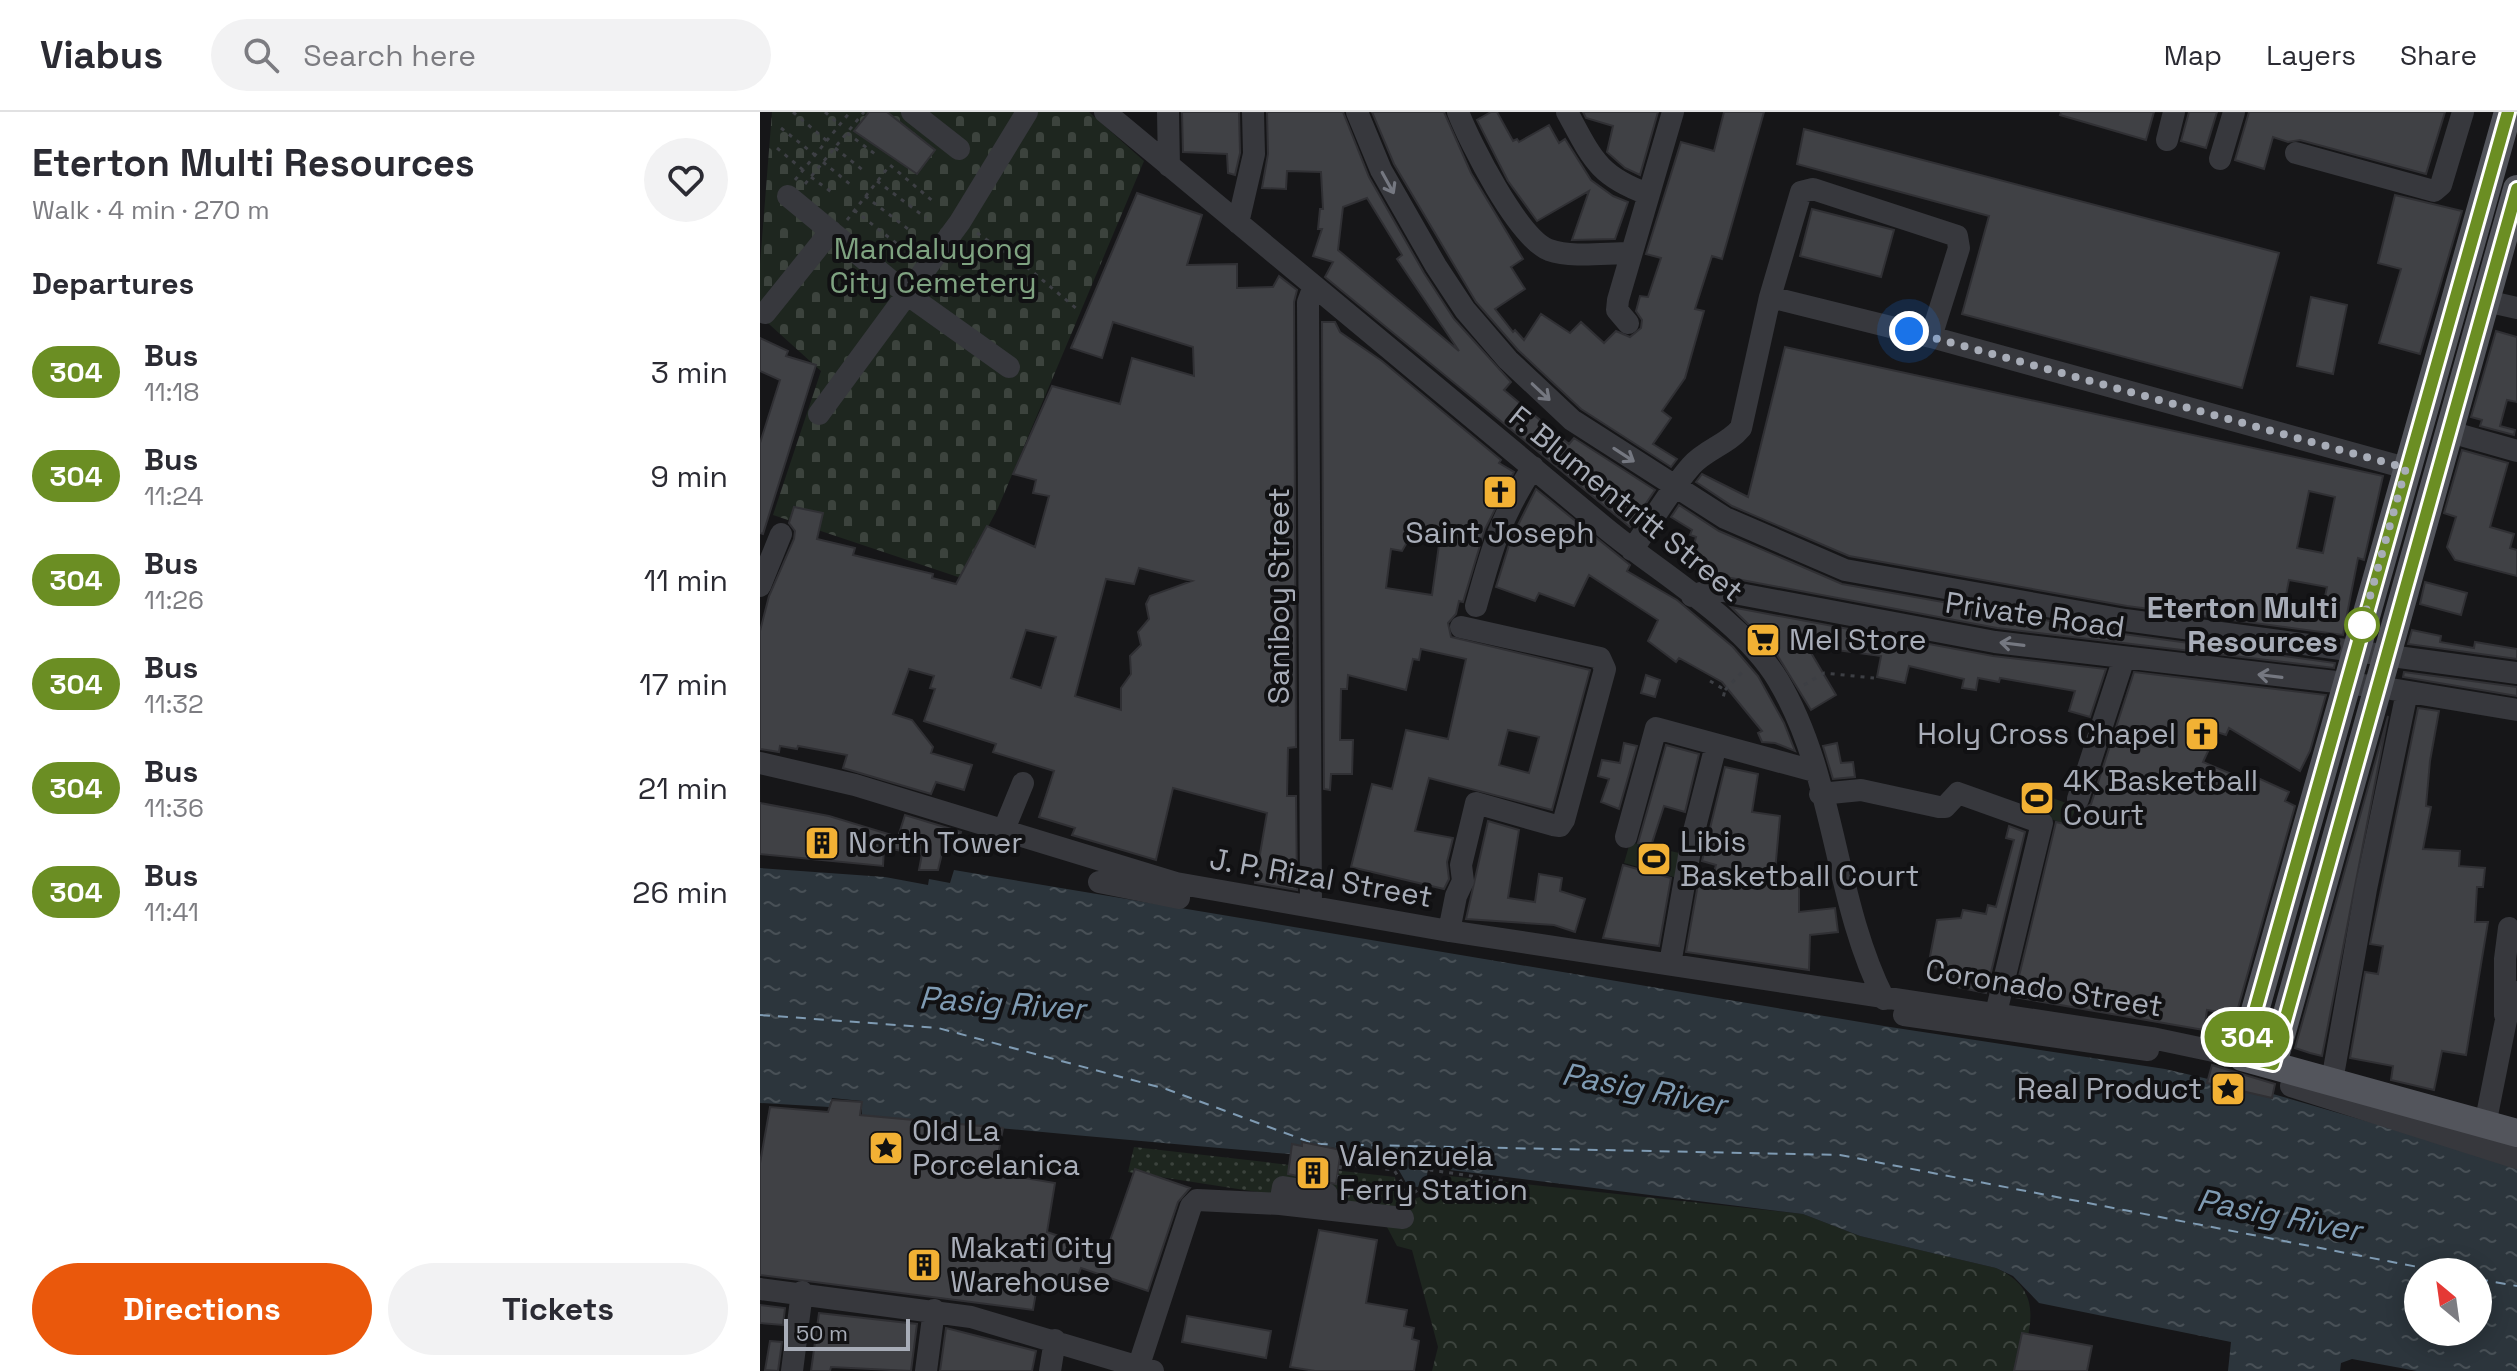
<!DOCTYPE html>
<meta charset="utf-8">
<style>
:root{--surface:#fff;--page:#f2f2f3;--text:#2b2b33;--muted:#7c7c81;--line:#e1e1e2;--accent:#ea580c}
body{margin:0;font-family:"Space Grotesk",sans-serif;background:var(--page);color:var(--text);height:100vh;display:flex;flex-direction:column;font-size:30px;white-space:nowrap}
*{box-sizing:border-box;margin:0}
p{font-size:26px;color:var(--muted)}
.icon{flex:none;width:44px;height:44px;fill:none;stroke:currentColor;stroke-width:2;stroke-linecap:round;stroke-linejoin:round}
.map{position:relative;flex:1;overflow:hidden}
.panel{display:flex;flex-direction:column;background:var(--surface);width:760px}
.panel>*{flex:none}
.badge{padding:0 16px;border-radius:26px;font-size:28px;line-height:52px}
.needle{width:52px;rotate:331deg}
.controls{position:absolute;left:1644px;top:1146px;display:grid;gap:16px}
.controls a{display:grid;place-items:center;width:88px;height:88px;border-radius:50%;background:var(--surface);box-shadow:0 4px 20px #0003;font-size:40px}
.scale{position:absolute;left:24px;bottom:20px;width:126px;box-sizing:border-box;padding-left:8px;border:4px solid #a8adb8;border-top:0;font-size:22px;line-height:28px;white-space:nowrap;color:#a8adb8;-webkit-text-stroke:6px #111113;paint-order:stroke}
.you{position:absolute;width:40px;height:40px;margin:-20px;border:6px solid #fff;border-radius:50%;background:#1a73e8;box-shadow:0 0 0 12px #1a73e833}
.map>.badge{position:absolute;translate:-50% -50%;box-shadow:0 0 0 4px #fff}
h2{padding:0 32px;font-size:30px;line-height:72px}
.round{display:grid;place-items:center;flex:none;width:84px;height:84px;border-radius:42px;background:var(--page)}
.headline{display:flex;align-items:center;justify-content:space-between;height:136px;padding:0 32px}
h1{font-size:38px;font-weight:600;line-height:60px}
.action{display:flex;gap:16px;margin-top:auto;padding:16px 32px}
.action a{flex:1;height:92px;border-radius:48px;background:var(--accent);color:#fff;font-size:32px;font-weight:600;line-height:92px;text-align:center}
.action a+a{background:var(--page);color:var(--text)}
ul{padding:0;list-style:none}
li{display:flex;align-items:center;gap:24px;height:104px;padding:0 32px}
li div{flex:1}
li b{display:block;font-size:30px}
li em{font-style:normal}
li .badge{min-width:88px;font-weight:700;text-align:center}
header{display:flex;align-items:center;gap:48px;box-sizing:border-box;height:112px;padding:0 40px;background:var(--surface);border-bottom:2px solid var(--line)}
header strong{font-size:38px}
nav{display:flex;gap:44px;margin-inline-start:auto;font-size:28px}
.search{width:560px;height:72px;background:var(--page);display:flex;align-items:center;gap:20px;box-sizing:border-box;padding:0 28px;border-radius:44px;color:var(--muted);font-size:30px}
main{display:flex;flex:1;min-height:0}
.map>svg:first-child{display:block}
</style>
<header>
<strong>Viabus</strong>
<div class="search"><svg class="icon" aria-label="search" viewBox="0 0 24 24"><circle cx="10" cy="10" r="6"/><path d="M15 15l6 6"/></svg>Search here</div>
<nav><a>Map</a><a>Layers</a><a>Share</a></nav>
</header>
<main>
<section class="panel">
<div class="headline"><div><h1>Eterton Multi Resources</h1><p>Walk · 4 min · 270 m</p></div><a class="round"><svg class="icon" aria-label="heart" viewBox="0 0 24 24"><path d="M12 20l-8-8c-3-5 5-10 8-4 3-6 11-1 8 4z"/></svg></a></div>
<h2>Departures</h2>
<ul>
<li><span class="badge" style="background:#6b8e23;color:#fff">304</span><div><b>Bus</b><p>11:18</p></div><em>3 min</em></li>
<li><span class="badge" style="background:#6b8e23;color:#fff">304</span><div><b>Bus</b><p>11:24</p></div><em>9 min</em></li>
<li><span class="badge" style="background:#6b8e23;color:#fff">304</span><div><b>Bus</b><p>11:26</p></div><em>11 min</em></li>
<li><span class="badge" style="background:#6b8e23;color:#fff">304</span><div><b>Bus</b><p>11:32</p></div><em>17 min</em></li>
<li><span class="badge" style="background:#6b8e23;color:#fff">304</span><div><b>Bus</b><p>11:36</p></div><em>21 min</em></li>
<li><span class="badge" style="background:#6b8e23;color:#fff">304</span><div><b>Bus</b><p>11:41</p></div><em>26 min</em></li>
</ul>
<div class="action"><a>Directions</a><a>Tickets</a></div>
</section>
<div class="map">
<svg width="1757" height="1259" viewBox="0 0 1757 1259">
<defs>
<pattern id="grass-dots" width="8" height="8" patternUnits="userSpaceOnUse" patternTransform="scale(2)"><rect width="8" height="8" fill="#1e261f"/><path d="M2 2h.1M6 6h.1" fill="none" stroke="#3c433d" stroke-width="1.8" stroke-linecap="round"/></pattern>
<pattern id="forest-crowns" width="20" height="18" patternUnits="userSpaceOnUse" patternTransform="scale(2)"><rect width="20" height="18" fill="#1e261f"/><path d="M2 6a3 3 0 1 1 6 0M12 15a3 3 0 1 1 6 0" fill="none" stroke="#3c433d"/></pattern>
<pattern id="cemetery-stones" width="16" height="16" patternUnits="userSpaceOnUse" patternTransform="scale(2)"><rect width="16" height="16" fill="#1e261f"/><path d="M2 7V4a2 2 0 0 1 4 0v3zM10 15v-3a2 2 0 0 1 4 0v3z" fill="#3c433d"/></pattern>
<pattern id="water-ripples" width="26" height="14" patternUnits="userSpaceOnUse" patternTransform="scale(2)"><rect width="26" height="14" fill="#2c353c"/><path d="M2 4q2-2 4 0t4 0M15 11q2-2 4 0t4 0" fill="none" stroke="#485056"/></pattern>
</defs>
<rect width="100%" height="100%" fill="#161618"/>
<path fill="url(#grass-dots)" d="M374,1035L635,1065L639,1102L368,1060Z"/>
<path fill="url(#forest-crowns)" d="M689,1064L1043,1102L1100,1124L1236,1156C1286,1179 1270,1216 1259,1259H672L678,1235L652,1138L637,1134L627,1115L632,1093L660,1085Z"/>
<path fill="url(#cemetery-stones)" d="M12,0H329L384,49L238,396L201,466L13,403L61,259L0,204V152Z"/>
<path fill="#1e261f" d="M1266,676L1317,695L1308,713L1259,696Z
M870,730L924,742L917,766L864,751Z"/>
<path fill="url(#water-ripples)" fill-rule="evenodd" d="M0,756L125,765L168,773L169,767L190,771L194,758L1130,915L1405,957L1513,982L1757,1053V1259H1657L1592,1247L1581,1251L1580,1259H1468L1471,1230L1279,1191L1253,1164L1236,1156L1100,1124L1043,1102L674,1056L668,1057L666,1069H660L658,1075L648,1074L637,1055L580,1048V1037L543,1030L542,1034L532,1033L530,1042C387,1031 245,1015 102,1005V989L72,986L69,995L0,991ZM1658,1160H1718V1220H1658Z"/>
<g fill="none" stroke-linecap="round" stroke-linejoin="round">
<path stroke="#7f9bb3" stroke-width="2" stroke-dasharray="10 8" stroke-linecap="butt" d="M0,903L178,916L406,977L555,1032L1080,1043L1684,1160
M1718,1167L1757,1174"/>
</g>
<path fill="#404145" stroke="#303034" stroke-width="2" fill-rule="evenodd" d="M109,0H127L175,38L157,62L94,19Z
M422,0H479L480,41L475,63L468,61L467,42L423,40Z
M507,0H583L609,65L664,161L694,207L751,270L744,278L809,332L814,326L895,378L870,415L565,165L573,150L553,144L562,117H558L560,97H563L561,60L527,59L526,77L502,76L508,42ZM607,86L642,143L637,147L699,239L578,138L583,95Z
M612,0H684L711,61L763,147L751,155L765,177L735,197L753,220L755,218L764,228L781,202L810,221L821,210L844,231L856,219L870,225L881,216L882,208L876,199L880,184L888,185L901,146L886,142L921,30L954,39L964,0H1004L962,147L952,144L935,197L944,199L925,266L902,299L911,306L893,332L917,347L911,355L821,297L758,238L716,190L634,52Z
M731,0H737L753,29L757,27L759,30L789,13L799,31L805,27L831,68L853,84L868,90L855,127L812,128L829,79L777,109L748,69L717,8Z
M823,0H898L880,63L865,56L847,40L853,14L826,6Z
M1301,0H1394L1386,28L1300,3Z
M1429,0H1457L1446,36L1421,29Z
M1489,0H1685L1666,62L1540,28L1528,30L1513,25L1504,57L1475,48Z
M1044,17L1519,141L1482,276L1202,202L1229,104L1037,52Z
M377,81L442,103L427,153L477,152V176L513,175L519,164L537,178L534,190L536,635L528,636L527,684H536L537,778L495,771L507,701L413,676L396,748L312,723L315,716L279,705L294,659L233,640L236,632L164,609L175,577L170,576L174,564L149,557L133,602L152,608L173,635L171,641L212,653L204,678L176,670L171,682L83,656L87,643L38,634L37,637L20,634L19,640L0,637V519L9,484L34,427L35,419L29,411L34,395L63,401L57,427L95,436L93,443L173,462L172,466L196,472L227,414L275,435L289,384L273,381L276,368L253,362L292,274L360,292L372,246L434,264L433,235L353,210L342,246L311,236ZM379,456L432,469L390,484L386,492L389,507L378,520L381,533L370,544L371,562L361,576V598L315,584L346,467L374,472ZM266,518L296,525L281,576L251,566Z
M1635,83L1702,99L1660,242L1619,231L1641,157L1618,151Z
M1052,97L1134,118L1121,165L1040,144Z
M1551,185L1587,193L1573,262L1537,254Z
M562,210H575L580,220L622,249L741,348L739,351L754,360L725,417L703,490L699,489L696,502L688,511L691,525L830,558L792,698L669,666L655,719L693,726L687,750L689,767L684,777L591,755L612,672L632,677L646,618L688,627L706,547L661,537L659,548L653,547L646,578L588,563L587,577H581L580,628H593L592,662H571L570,678L564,677ZM653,420L679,433L672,483L626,476L631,437L642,439ZM748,618L779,625L769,661L739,653Z
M1736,219L1757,225V290L1747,288L1740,314L1755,318L1754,323L1720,314L1722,308L1711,305Z
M0,226L28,239L26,244L56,253L3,422L0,421V331L20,268L0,259Z
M1025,235L1623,364L1604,448L1598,446L1583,523L1367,494L1089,444L972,394L936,370L942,362L988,385ZM1549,379L1575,385L1563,441L1537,436ZM1529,468L1567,475L1561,504L1523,498Z
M1702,338L1748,351L1730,415L1754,422L1750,436L1757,438V464L1695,448L1687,435L1696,405L1684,401Z
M776,377L870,453L867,459L917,488L973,535L998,564L1024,611L1035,639L1015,631L1002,630L998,621L1002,619L962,570L919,546L916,550L888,529L898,508L829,463L814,494L779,481L775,489L736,475L751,427Z
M919,393L959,419L1082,472L1363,522L1575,551L1574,556L1237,516L955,463L928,455L936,425L930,423L932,418L911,405Z
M1665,470L1707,481L1701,503L1660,492Z
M971,495L1233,544L1346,557L1330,605L1309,599L1315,579L1240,566L1239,570L1218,566L1216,578L1202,576L1204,567L1149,554L1145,571L1117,565L1121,544L1047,534L1076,583L1051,598L1014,538Z
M1652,518L1681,524L1680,530L1714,536L1715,530L1757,537V547L1648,532Z
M1374,560L1566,583L1550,639L1540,659L1469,616L1466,623L1457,620L1443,650L1495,672L1498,666L1529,680L1525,689L1535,694L1476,903L1447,898L1444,918L1254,885L1296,710L1313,714L1318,701L1331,692Z
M1644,560L1757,575V584L1643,565Z
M886,563L900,568L895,585L881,581Z
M1658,596L1679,599L1670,649L1666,694L1671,695L1663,737L1700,739L1699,754L1725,756L1723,775H1717L1715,810H1728L1706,943L1682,939L1674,978L1631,968L1633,954L1590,946L1605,860L1618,862L1623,834L1610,832Z
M1628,604L1562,944L1550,941L1535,936Z
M864,631L877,634L859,697L841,690L849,667L838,664L842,648L860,651Z
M1077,631L1081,651L1093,650L1095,665L1073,667L1063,634Z
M906,633L939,642L925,700L904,694L891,734L878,731Z
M965,655L998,662L992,700L1020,704L1014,771L1018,774H1039V800L1075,796L1078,820L1050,823L1049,858L926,840L938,772L950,775L956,753L942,749Z
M0,691L69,704L138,725L145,703L201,720L197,732L185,729L178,758H159L162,742L124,736L123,754L0,742Z
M728,709L759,718L748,786L775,790L779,762L802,766L800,779L825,787L815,820L794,813L706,807Z
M1249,714L1265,720L1226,881L1187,873L1189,859L1168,855L1177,808L1201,806L1203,798L1226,802L1228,793L1236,795L1254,728L1246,726Z
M863,753L911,766L899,834L843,826Z
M1452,953L1515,972L1512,986L1447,971Z
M72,988L102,990L100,1003L243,1016L235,1061L295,1071L287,1120L346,1140L375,1057L430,1076L418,1090L388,1179L321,1156L312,1180L278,1168L273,1198L0,1163V1051L10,995L68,1000Z
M542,1030L581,1038L576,1072L528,1062L532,1032L542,1034Z
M559,1118L617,1128L606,1191L647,1198L644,1214L654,1216L652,1227L659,1229L654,1259H555L530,1255Z
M0,1193L25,1196L23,1213L0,1211Z
M59,1201L157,1212L151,1259L71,1255L70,1259H51Z
M427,1204L511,1219L506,1246L422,1230Z
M186,1216L276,1239L272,1259H180Z
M1262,1221L1332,1234L1327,1259H1254Z
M10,1229L22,1230L18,1259L5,1258Z"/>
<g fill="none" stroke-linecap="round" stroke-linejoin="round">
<path stroke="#3d3f44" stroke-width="3" stroke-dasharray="4 6" stroke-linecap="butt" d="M33,0L67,29
M65,0L80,13
M21,16L55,43
M87,21L119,45
M17,36L43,58
M75,36L104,59
M63,50L91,73
M51,65L74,82
M35,68L90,0
M117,69L166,106
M45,72L104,0
M105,84L152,120
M94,98L141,135
M87,108L130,53L175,91
M217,121L268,156L317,197
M950,569L965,578L962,590
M1044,573L1064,561L1114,566
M965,578L985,557
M578,1067L581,1052L634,1058L647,1079L655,1080L669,1070L670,1058L746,1069"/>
<path stroke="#37383d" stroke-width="22" d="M152,0L199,37
M345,0C511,139 678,276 844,415C898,460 982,508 1018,568C1076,665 1073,786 1124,887
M408,0L409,54
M597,0L621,58L676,154L705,198L748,248L812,308L965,406L1085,458L1365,508L1757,561
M698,0C710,31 758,126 789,138C812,146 845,141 869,141
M807,0C832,46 838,64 888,82
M1407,28L1414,0
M1536,41L1674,79L1681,73L1703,0
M1460,47L1474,0
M28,84L148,183L249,255
M478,111L494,42L493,0
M1010,185L1171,225L1646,356
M1726,189L1757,196
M5,201L71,119
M868,211L857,198L858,188L913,0
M59,302L200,110L267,0
M1690,320L1757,339
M872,438C891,411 909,379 931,354C946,337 967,333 981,316L1010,185L1041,80L1053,77L1197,124L1199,136L1171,225
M0,474L21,422
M932,484L953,477L1235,530L1619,575L1757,598
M716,494C732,436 740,406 773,355
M0,651L95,673L416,771L689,819L1392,926L1482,945
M1060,682L1101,678L1179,695H1185L1198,681L1282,711L1236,901
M1318,687L1364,546
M243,720L263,671
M866,725L896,616L1054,659
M339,770L419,786
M551,794L548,190L554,174
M689,819L696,784L703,769L701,753L716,691L793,713L800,714L804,708L845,557L840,546L701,515
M910,852L932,727L956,633
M1144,903L1388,938
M1745,903V847L1749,816
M1572,969L1606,777L1647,580
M1531,974L1757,1046
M1725,1013L1746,908L1757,880
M520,1092L523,1075L567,1082L566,1097
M0,1177L211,1205L393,1259
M378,1256L431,1094L437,1088L520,1092L643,1106
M32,1259L42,1180
M166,1259L174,1198
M290,1259L295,1228"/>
<path stroke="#53555c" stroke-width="28" d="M1748,0L1482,945L1757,1021
M1513,952L1757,77"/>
</g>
<defs><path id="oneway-shaft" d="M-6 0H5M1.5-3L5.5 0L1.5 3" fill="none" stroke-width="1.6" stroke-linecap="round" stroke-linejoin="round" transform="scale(2)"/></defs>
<g stroke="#757881">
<use href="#oneway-shaft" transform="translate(628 71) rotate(61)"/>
<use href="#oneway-shaft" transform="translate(781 280) rotate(43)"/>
<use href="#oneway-shaft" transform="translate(864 343) rotate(33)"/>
<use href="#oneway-shaft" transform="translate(1252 532) rotate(-173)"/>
<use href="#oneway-shaft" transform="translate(1510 564) rotate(-173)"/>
</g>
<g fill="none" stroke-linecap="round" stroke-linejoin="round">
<g stroke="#fff" stroke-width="18">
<path id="line" d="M1748,0L1482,945L1513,952L1757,77"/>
</g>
<use href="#line" stroke="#6b8e23" stroke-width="12"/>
<path stroke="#a8adb8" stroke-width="8" stroke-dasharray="0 14.4" d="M1149,219L1646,356L1602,513"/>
</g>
<defs>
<g id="church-square" transform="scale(1.8)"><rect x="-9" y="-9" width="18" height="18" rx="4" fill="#f2b134" stroke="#111113"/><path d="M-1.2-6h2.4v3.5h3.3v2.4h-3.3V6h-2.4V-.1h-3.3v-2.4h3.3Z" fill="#111"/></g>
<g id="supermarket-square" transform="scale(1.8)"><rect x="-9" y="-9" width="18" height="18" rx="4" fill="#f2b134" stroke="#111113"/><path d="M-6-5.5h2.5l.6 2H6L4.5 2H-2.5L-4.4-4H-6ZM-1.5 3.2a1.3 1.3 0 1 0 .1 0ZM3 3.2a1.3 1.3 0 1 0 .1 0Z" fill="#111"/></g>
<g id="stadium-square" transform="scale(1.8)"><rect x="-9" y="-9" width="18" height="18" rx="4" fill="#f2b134" stroke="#111113"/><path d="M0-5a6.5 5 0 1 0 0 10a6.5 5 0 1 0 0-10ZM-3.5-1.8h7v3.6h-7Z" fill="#111"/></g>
<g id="building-square" transform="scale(1.8)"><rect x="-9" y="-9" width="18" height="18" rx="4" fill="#f2b134" stroke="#111113"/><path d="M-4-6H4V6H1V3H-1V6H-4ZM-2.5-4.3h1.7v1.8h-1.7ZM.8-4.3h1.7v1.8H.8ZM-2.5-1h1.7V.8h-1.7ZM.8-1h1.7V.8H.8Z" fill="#111"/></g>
<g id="sight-square" transform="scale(1.8)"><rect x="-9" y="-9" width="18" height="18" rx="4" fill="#f2b134" stroke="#111113"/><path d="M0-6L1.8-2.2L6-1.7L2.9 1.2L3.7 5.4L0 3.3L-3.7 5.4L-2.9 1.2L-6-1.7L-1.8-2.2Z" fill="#111"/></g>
</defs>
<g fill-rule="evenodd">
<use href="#church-square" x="740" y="380"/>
<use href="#supermarket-square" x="1003" y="528"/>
<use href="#church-square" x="1442" y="622"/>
<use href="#stadium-square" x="1277" y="686"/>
<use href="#building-square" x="62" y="731"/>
<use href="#stadium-square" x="894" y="747"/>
<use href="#sight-square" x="1468" y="977"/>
<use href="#sight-square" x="126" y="1036"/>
<use href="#building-square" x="553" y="1061"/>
<use href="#building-square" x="164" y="1153"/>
</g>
<circle fill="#fff" stroke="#6b8e23" stroke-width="4" cx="1602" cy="513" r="16"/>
<g text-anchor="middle" stroke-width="8" stroke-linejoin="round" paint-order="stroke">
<g font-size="30" fill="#7fa381" stroke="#111113">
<text x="173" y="147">Mandaluyong<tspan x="173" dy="34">City Cemetery</tspan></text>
</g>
<g font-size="30" fill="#a8adb8" stroke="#111113">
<text transform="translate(866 392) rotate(39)" y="10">F. Blumentritt Street</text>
<text transform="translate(519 484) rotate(-90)" y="10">Saniboy Street</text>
<text transform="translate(1275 503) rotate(8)" y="10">Private Road</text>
<text transform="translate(561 766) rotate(10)" y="10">J. P. Rizal Street</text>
<text transform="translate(1284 876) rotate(9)" y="10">Coronado Street</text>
</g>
<g font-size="30" fill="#a8adb8" stroke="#111113" text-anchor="start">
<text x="740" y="431" text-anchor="middle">Saint Joseph</text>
<text x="1029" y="538">Mel Store</text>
<text x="1416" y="632" text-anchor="end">Holy Cross Chapel</text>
<text x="1303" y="679">4K Basketball<tspan x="1303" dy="34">Court</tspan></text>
<text x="920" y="740">Libis<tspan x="920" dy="34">Basketball Court</tspan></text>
<text x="88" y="741">North Tower</text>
<text x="1442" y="987" text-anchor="end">Real Product</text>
<text x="152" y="1029">Old La<tspan x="152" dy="34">Porcelanica</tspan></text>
<text x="579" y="1054">Valenzuela<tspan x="579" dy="34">Ferry Station</tspan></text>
<text x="190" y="1146">Makati City<tspan x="190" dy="34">Warehouse</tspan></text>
</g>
<g font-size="30" font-weight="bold" fill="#a8adb8" stroke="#111113" text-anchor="end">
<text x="1578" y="506">Eterton Multi<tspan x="1578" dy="34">Resources</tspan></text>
</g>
<g font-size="32" font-style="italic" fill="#7f9bb3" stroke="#111113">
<text transform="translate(242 891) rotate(4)" y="11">Pasig River</text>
<text transform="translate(884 977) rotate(11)" y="11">Pasig River</text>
<text transform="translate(1519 1103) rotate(11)" y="11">Pasig River</text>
</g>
</g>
</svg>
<div class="controls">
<a><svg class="needle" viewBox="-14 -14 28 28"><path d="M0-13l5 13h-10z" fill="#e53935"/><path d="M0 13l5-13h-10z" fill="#7c7c81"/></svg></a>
</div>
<div class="scale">50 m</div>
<div class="you" style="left:1149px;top:219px"></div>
<b class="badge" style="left:1487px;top:925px;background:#6b8e23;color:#fff">304</b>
</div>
</main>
